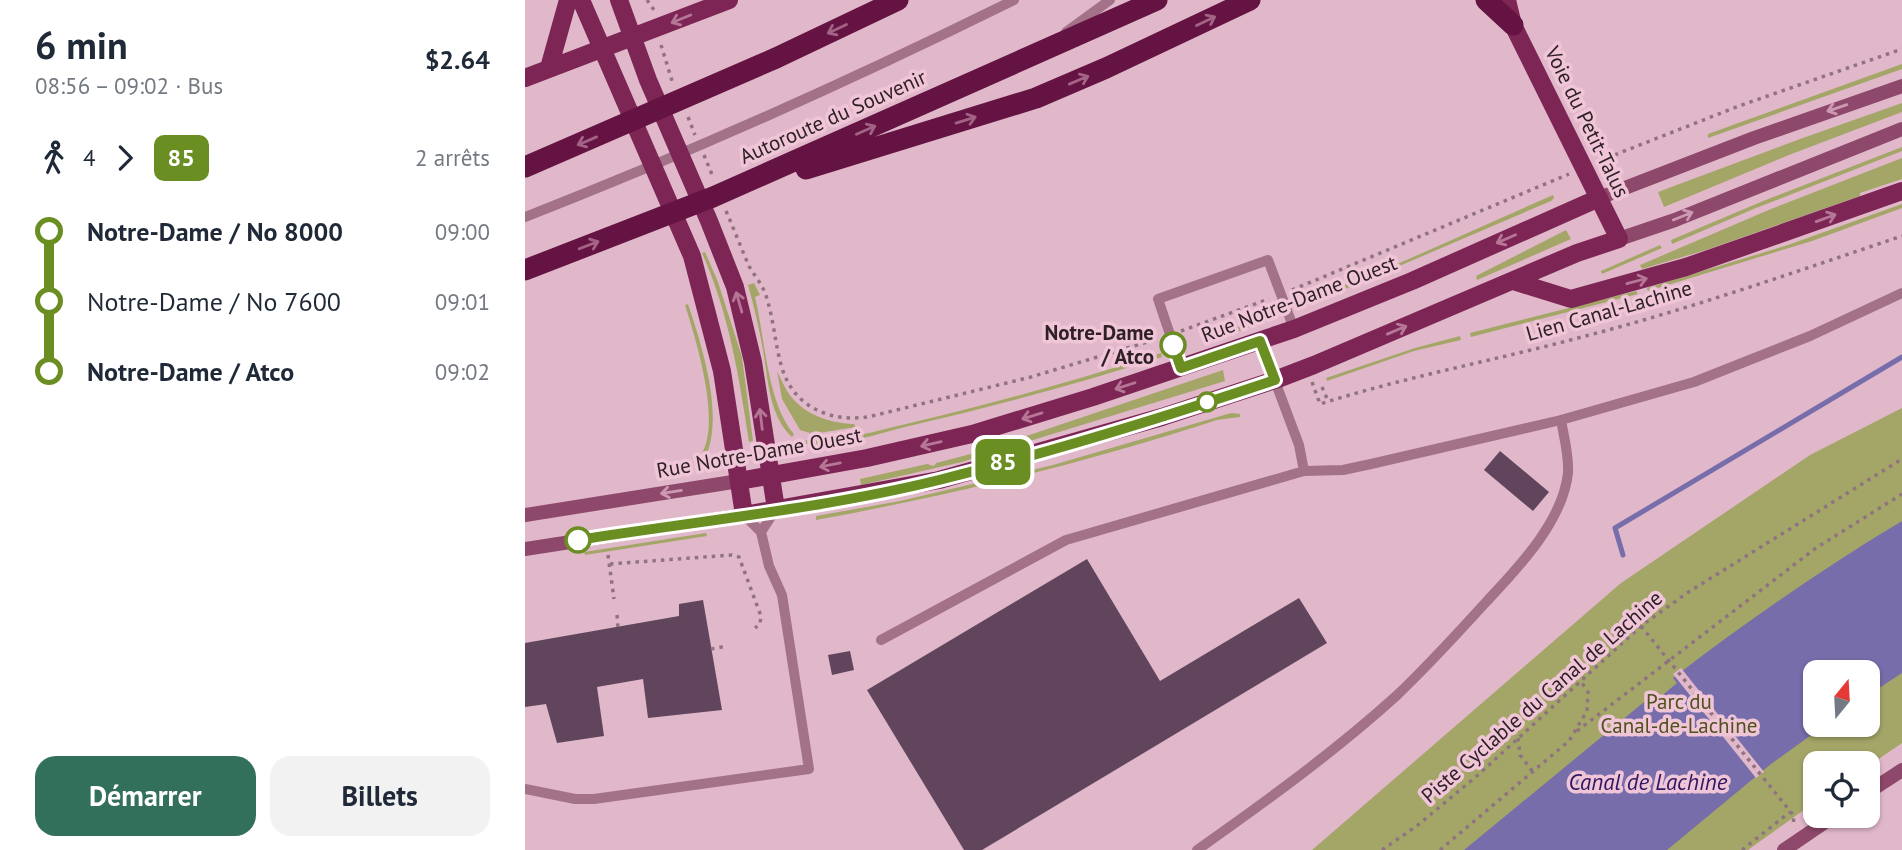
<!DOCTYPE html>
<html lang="fr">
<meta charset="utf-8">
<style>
:root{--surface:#fff;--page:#f2f2f3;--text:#1f2937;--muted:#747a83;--accent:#32705c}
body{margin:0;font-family:"PT Sans",sans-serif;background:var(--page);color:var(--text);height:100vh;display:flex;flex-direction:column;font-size:26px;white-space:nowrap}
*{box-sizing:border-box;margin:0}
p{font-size:23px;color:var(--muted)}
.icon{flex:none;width:38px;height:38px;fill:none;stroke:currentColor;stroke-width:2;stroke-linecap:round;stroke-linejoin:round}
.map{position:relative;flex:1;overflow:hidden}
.sheet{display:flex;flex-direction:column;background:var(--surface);width:525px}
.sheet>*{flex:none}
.badge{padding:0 14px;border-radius:10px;font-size:24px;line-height:46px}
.needle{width:46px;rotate:18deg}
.controls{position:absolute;left:1278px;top:660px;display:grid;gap:14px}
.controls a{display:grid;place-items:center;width:77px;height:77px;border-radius:14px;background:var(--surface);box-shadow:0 2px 5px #0004;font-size:35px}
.map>.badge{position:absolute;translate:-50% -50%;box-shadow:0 0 0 4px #fff}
.legs{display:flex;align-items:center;gap:10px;height:77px;padding:0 35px;font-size:23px}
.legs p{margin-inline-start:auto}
.overview{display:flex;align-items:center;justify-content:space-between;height:119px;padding:0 35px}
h1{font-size:38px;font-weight:800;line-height:52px}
.primary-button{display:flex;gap:14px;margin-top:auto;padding:14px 35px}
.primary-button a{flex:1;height:80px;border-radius:21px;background:var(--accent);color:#fff;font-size:28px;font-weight:800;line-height:80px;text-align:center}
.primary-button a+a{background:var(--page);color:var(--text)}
ul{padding:0 35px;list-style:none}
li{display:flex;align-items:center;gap:24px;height:70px;font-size:26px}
li i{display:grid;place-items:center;width:10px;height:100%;margin:0 9px;background:currentColor}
li i::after{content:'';width:18px;height:18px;margin:-9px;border:5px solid;border-radius:50%;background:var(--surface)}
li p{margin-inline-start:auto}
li:first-child i{background:linear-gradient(#0000 50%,currentColor 0)}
li:last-child i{background:linear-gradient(currentColor 50%,#0000 0)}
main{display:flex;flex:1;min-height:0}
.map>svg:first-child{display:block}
</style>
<main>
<section class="sheet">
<div class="overview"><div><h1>6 min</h1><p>08:56 – 09:02 · Bus</p></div><b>$2.64</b></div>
<div class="legs"><svg class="icon" aria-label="walk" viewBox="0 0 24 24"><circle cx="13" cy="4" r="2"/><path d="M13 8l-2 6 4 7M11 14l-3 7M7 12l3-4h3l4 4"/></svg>4<svg class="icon" aria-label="forward" viewBox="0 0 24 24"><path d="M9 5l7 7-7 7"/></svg><b class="badge" style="background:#6b8e23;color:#fff">85</b><p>2 arrêts</p></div>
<ul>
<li><i style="color:#6b8e23"></i><b>Notre-Dame / No 8000</b><p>09:00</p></li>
<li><i style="color:#6b8e23"></i><span>Notre-Dame / No 7600</span><p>09:01</p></li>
<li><i style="color:#6b8e23"></i><b>Notre-Dame / Atco</b><p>09:02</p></li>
</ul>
<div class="primary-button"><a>Démarrer</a><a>Billets</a></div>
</section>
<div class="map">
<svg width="1377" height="850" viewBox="0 0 1377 850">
<rect width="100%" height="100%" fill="#e1b8ca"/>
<path fill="#a4a668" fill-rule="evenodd" d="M1377,64V69L1183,138V134Z
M1377,103V112L1264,155L1139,207L1133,192L1275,139Z
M1377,147V151L1231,208L1147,244L1146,240L1238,201Z
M1377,158V179L1335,193V196L1181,250L1117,269L1115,265L1246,209Z
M1028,195L1029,198L1026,201L774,309L773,304L877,262Z
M1377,204V208L1287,241L1123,291L1122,288L1263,245Z
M1041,230L1046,239L952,280L951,276Z
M1135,245L1137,248L1077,274L1076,271Z
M180,252L193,282L217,357L228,441L224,442C214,377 204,313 177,253Z
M229,283L235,295L230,297C240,337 242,403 269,434L267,437C244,416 243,379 238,350C234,328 229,306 223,285Z
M1111,291L1113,294L946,337L945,333Z
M163,304C177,346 199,414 181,456L177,453C196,420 171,340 160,305Z
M750,314L751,317L701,336L699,332Z
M935,336L936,340L889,351L802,381L801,378L890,348Z
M636,353L637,357C552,384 467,407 380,427C348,435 312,448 280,444L281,440C314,443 349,431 381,424C467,404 552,380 636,353Z
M698,370L700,381L437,462L336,485L335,479L402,464L409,466L411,463L457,451Z
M252,371C255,377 258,384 262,391C277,414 303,423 329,424L331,427L288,434L275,430L257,399Z
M1377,408V743L1342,767V763H1290V802L1223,850H787L1096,583L1285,455ZM1290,672H1342V724H1290Z
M706,413L715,414V417L692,420C561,463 427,495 291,520V516L375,501L528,465Z
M181,533L182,536L60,555L59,552Z"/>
<path fill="#766daa" d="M1377,521V673L1342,696V672H1290V724L1300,725L1246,764L1142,850H939L1124,698L1128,703L1152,683L1148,678C1222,621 1297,569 1377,521Z"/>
<path fill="#e1b8ca" d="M1156,668L1239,772L1231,778L1148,674Z"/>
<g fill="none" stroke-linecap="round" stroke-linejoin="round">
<path stroke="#766daa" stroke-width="5" d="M1098,555L1090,528L1377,357"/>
</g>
<path fill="#60455d" d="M975,451L1024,492L1008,511L959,470Z
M562,559L635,681L774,598L802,643L457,850H439L342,690Z
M178,600L197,710L123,718L118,679L72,687L79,736L32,743L21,704L0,707V643L154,616V604Z
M325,651L329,670L307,675L303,655Z"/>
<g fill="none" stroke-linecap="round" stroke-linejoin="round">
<path stroke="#907380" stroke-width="3.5" stroke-dasharray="3.5 5" stroke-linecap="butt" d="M122,0L129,10
M136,45L148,84
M163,117L170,135
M179,155L188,177
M1074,161L1214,106L1377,49
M201,211C209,229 216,248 224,266C230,277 239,286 242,299C249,321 250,345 257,368C269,408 308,424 347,416L506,377L632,339
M767,290L1044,174
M656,331L744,299
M787,382L795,404C880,377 967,361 1053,338C1162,310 1270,272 1377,236
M797,387L803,401
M83,555L89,599
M85,564L207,555L214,557L236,616L235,624L230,628
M92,615L93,627
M1116,626L1269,816L1268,826
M186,649L202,646
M1052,731L1291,548L1377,494
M993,738L995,755L1008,772
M857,850L893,825L953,775L1116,626L1162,593L1377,459
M915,850L1044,741L1062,711L1063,692L1055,680
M1217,850L1265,812"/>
<path stroke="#a37288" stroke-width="10" d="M541,32L585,0
M0,217C167,152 329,79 489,0
M656,367L633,299L743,260L769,329
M779,471L818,470L846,464L1036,420L1169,382L1285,336L1377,293
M236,532L251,509
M356,640L541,540L779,471L774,445L735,341
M0,789L50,799H69L284,769L257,595L244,566L236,532L219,515
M672,850C740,802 808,753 870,697C902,667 932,634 962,601C993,568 1038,521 1043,473C1044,455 1039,437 1036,420"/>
<path stroke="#8e486b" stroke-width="14" d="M1074,198L1229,138L1377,86
M1094,239L1150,220L1377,129
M0,515L214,481
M0,549L219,515
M1342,793L1377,770
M1259,850L1309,816"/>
<path stroke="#7d2656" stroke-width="18" d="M56,0L167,256L197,371L219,515L414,480L637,417L750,380L789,365L1052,253L1094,239L988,25L982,0
M94,0L123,80L184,221L210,287L228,362L251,509
M24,68L43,0
M0,78L204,0
M988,281L1046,299L1161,267L1377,191
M214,481L342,458L447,434L568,397L769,329L887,281L1074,198"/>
<path stroke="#641342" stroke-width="21" d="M961,0L988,25
M0,167L251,58L373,0
M281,169L511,98L581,68L725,0
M0,270L188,197L632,0"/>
</g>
<defs><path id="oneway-shaft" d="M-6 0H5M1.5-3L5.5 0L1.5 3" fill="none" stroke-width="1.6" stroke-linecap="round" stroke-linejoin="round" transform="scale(1.75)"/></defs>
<g stroke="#b67696">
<use href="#oneway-shaft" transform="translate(156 19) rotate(158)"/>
<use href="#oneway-shaft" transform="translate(1301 218) rotate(-20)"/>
<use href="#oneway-shaft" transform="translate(981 239) rotate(156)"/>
<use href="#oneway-shaft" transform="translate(1112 281) rotate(-15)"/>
<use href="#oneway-shaft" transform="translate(214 302) rotate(-106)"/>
<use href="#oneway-shaft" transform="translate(872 330) rotate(-23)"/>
<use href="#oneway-shaft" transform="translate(600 386) rotate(162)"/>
<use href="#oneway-shaft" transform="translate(507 416) rotate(163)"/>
<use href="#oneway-shaft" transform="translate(236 419) rotate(-97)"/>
<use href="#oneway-shaft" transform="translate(406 444) rotate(167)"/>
<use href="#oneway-shaft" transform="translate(305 465) rotate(169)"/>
</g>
<g stroke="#a36385">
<use href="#oneway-shaft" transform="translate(681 21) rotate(-26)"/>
<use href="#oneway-shaft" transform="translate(312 29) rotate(155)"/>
<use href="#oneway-shaft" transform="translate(554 80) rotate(-23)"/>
<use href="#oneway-shaft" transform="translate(441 120) rotate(-17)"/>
<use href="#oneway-shaft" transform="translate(341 130) rotate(-24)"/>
<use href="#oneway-shaft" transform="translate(62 141) rotate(157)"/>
<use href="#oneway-shaft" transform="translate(64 245) rotate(-21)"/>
</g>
<g stroke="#cd99b1">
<use href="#oneway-shaft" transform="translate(1312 108) rotate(161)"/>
<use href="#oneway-shaft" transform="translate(1158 216) rotate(-22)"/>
<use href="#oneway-shaft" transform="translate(146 492) rotate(171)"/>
</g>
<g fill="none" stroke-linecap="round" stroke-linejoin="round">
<g stroke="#fff" stroke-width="16">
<path id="line-1" d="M53,540C173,521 296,509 414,480C527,452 640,417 750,380L735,341L656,368L648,345"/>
</g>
<use href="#line-1" stroke="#6b8e23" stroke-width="10"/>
</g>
<g fill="#fff" stroke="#6b8e23" stroke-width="3.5">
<circle cx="648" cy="345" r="12"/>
<circle cx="682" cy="402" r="9"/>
<circle cx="53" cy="540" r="12"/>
</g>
<g text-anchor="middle" stroke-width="7" stroke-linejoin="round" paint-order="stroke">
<g font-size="21" fill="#2f2027" stroke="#efc5d7">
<text transform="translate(308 117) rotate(-24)" y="7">Autoroute du Souvenir</text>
<text transform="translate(1062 122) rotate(64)" y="7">Voie du Petit-Talus</text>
<text transform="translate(774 299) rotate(-21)" y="7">Rue Notre-Dame Ouest</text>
<text transform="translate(1084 311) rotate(-16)" y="7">Lien Canal-Lachine</text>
<text transform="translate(234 453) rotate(-10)" y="7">Rue Notre-Dame Ouest</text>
<text transform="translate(1017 697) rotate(-41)" y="7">Piste Cyclable du Canal de Lachine</text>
</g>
<g font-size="21" font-weight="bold" fill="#2f2027" stroke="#efc5d7" text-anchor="end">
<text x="629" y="340">Notre-Dame<tspan x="629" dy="24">/ Atco</tspan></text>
</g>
<g font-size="21" fill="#50511c" stroke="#efc5d7">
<text x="1154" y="709">Parc du<tspan x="1154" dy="24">Canal-de-Lachine</tspan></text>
</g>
<g font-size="23" font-style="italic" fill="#2e1862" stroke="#efc5d7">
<text x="1123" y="790">Canal de Lachine</text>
</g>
</g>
</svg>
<div class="controls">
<a><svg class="needle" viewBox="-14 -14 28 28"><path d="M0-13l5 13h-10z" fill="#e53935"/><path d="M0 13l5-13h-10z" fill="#747a83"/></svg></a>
<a><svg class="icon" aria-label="locate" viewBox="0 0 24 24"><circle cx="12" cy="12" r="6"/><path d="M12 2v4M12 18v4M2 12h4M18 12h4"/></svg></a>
</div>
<b class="badge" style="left:478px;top:462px;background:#6b8e23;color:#fff">85</b>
</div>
</main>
